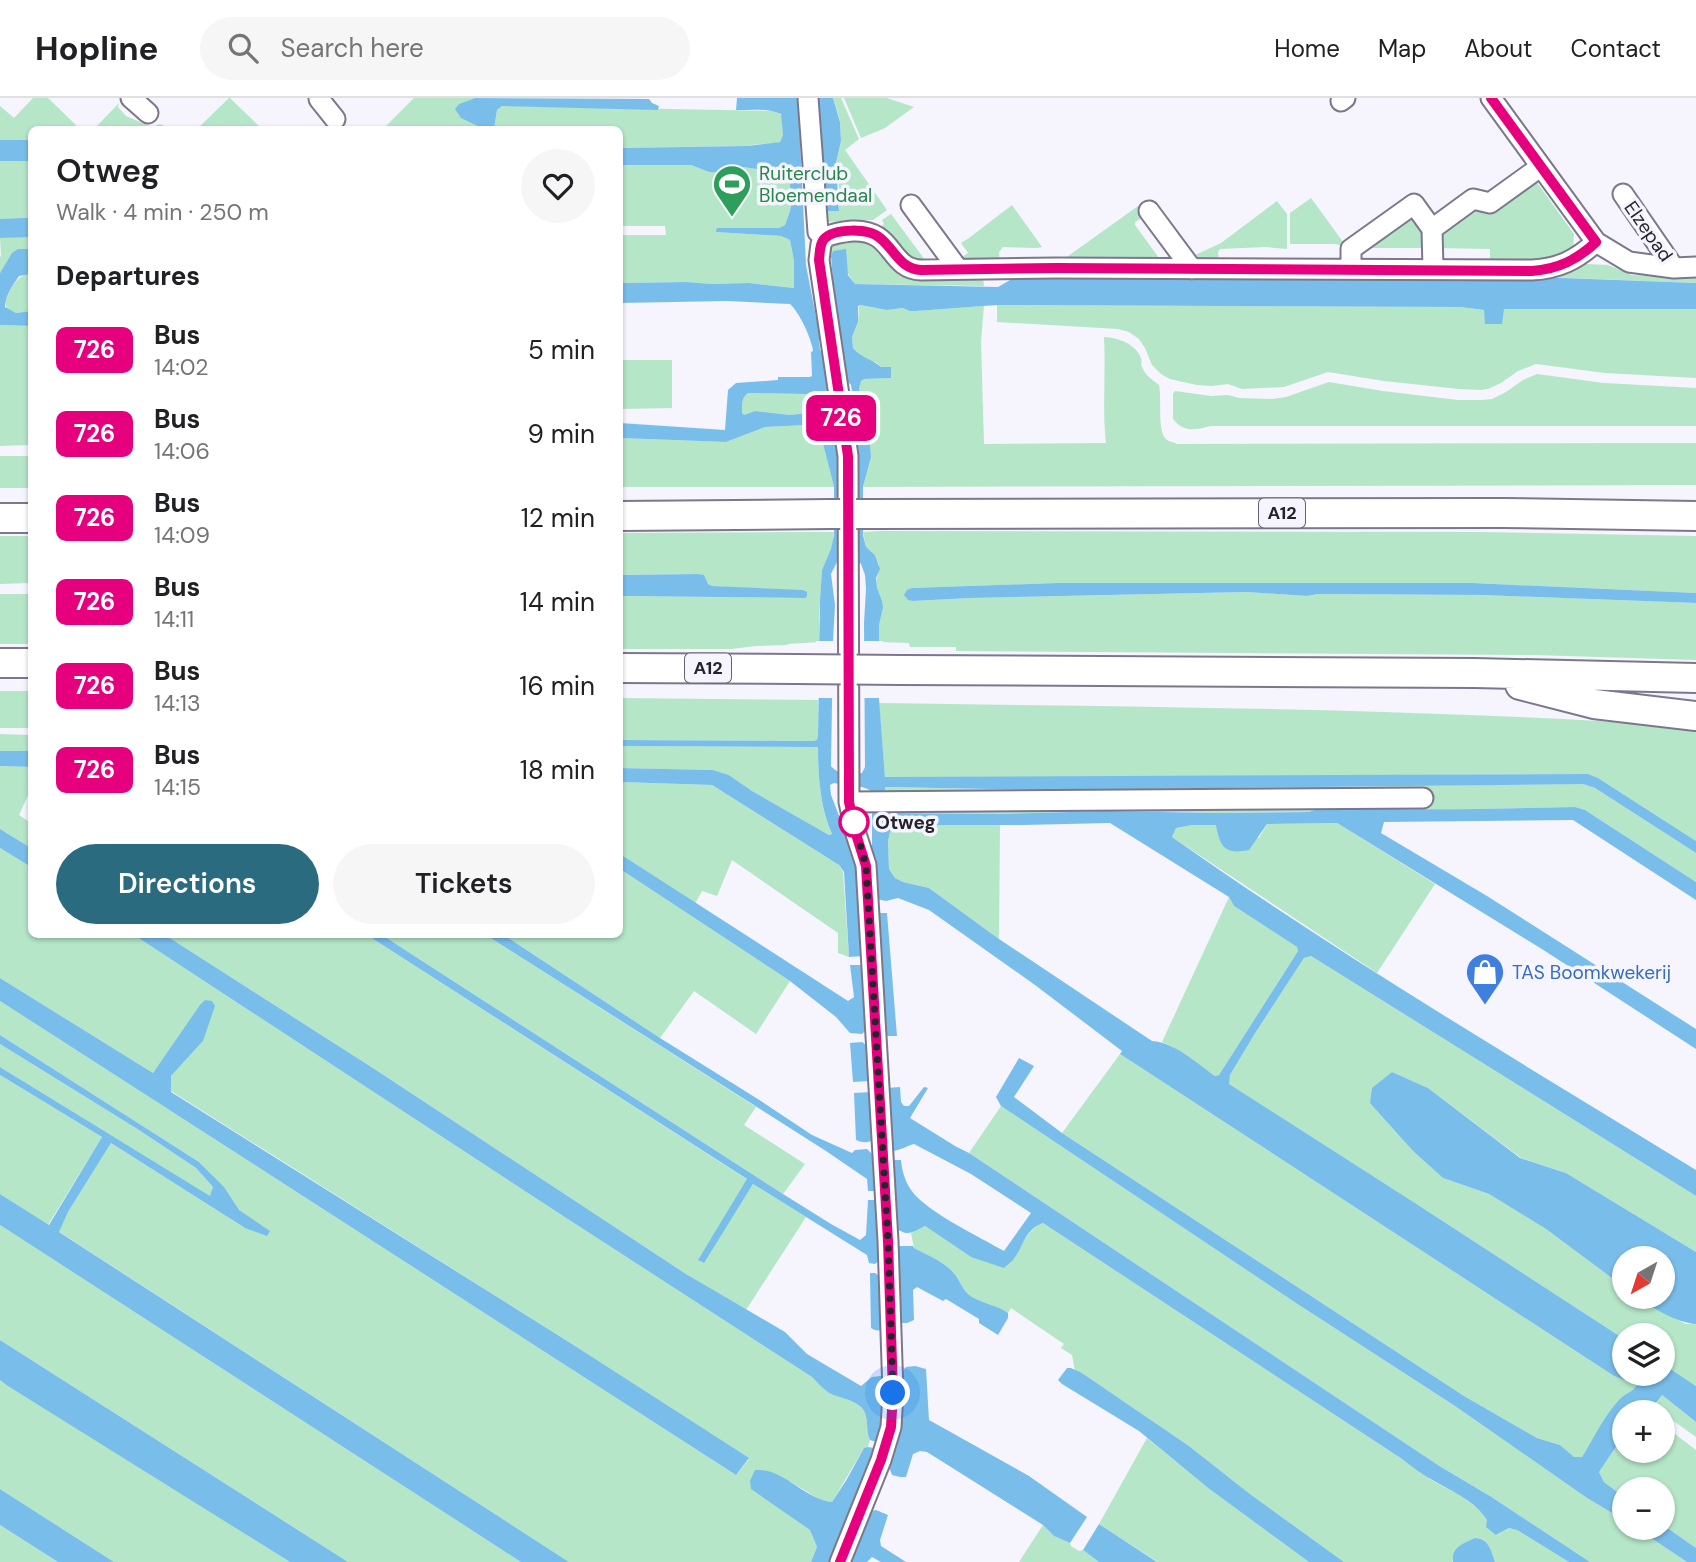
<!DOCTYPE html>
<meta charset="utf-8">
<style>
:root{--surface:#fff;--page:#f6f6f6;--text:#202124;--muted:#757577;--line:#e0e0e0;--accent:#2a6b7f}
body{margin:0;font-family:"DM Sans",sans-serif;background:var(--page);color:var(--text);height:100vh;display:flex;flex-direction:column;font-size:26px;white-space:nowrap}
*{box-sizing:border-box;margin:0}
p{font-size:23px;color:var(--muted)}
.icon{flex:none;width:38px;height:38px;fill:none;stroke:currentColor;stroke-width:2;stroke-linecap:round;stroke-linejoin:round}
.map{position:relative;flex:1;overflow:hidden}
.details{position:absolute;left:28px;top:28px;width:595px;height:812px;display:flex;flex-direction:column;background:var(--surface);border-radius:10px;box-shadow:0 2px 5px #0004}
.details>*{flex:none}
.badge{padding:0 14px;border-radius:10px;font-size:24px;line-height:46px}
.needle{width:46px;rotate:219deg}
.buttons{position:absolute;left:1612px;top:1148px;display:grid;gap:14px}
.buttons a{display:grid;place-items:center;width:63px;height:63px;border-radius:50%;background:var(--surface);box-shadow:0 2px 5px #0004;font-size:35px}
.you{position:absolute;width:35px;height:35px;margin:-18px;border:5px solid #fff;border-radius:50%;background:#1a73e8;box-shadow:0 0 0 10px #1a73e833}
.map>.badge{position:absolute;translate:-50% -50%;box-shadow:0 0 0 4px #fff}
h2{padding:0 28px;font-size:26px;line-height:63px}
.round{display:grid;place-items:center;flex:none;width:74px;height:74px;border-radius:37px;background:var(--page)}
.summary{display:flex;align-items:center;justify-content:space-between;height:119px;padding:0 28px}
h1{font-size:33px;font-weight:600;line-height:52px}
.action{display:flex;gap:14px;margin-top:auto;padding:14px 28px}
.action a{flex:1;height:80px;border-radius:42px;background:var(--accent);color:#fff;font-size:28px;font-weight:600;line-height:80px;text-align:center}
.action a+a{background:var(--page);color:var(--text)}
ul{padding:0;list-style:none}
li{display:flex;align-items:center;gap:21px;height:84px;padding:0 28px}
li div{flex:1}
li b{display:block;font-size:26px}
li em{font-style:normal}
li .badge{min-width:77px;font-weight:700;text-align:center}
header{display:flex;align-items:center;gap:42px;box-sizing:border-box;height:98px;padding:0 35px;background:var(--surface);border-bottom:2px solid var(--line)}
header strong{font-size:33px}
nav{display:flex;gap:38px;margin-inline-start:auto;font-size:24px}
.search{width:490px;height:63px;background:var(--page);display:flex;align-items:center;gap:18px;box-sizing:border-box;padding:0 24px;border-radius:38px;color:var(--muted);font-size:26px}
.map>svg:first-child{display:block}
</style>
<header>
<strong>Hopline</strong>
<div class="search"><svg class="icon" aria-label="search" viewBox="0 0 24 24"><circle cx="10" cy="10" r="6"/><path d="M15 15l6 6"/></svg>Search here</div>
<nav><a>Home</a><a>Map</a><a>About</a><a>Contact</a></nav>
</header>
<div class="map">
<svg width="1696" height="1464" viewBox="0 0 1696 1464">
<rect width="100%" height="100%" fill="#f6f4fd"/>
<path fill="#b5e6c8" d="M33,0H48L80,31L32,32L31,42H0V8L14,20Z
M229,0H230L262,31H197Z
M414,0H475L459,6L479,28L478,31L382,32Z
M833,0H841L859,41L845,52L887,112L873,122L825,124L818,12C824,45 822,79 825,113H839V90L836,65L841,43L840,23Z
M844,0H887L914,9L885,30L861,40Z
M119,5L118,9L126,18L152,29L160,26L170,31H94Z
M502,8L777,13L782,18L783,37L780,44C769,47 758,45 747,48L620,50V32H494L497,12Z
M0,63H31V120L0,121Z
M620,67H691L709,74L722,75L730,71L742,69L780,74L789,82L792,100L790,113L785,127L779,130H717L716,133L717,134L781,138L790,142L794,163V190L749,185L712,186L687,184L620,185V137H666L665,128H620Z
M1533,79L1574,136L1573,151L1557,162L1490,166V151L1437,150V133L1474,107Z
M1311,100L1346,148L1335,146H1290V115Z
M1277,103L1287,116V151L1266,149L1220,151L1218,154L1219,165H1195L1191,159L1221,145Z
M1012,107L1042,149L1037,150L1003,149L999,154L1000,165L959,161L968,155L961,145L969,140Z
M1138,108L1145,118L1135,124V127L1159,160L1165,161L1171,157L1177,164L1064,161Z
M1410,112L1429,135V150H1358Z
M891,116L928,166C900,159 900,146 881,129L884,126L882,122Z
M12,139H31V151C9,151 12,158 0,175V159L1,157L0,140Z
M867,140L898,172L983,180L984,188L855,186L833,153L831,158L825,157L832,145Z
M1583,164L1586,166L1608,167L1632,177L1696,180V185L1545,179Z
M27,176H31V213L16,215L7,211L5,204C10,193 14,180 27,176Z
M859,207L887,212L903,210L916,213L984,208L981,243L984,346L1106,345C1102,310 1106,274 1104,239C1118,240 1135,245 1141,260C1143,268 1139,263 1143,271C1146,278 1153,282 1159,287C1162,300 1157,333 1166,341C1169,344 1174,344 1177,346L1696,345V387L856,389L852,287L864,281L891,280L877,265L862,259L853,250L852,239L858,224Z
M997,207L1460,209L1484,212L1486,226L1504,211H1696V280L1605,275L1536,266L1518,273L1501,285L1488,291L1481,292L1459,291L1384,283L1328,274L1284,289L1242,291L1228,286L1212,288L1197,287L1170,281L1161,276L1152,267L1145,250L1139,241L1129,234L1118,231L997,224Z
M0,227L31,228V347L0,348Z
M620,262H672V310L620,311Z
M1537,276L1604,285L1696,290V328H1212C1196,331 1185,336 1173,321V296L1175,293L1211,298L1228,297L1239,300L1272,301L1286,299L1329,284L1383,293L1458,302H1482L1492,301L1506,294L1523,282Z
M748,295L806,296C812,302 814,308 808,315L790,317L755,313L744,317L742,316C742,308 741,300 748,295Z
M807,327H814L819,330L835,389H620V340L726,344L765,329Z
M0,358H31V390H0Z
M880,433L1479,434L1696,438V495L1473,485H1057L912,490L913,503L970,500L1247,494L1307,498L1318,496L1481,497L1696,505V562L1534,557L956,553V549H910L909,545L879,544V527L883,510L876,487L879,467L875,457L866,449L863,434Z
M789,434H834L832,450L822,472L819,519L820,544L788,546L787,547L756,548L731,551H620V498L805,500L806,494L712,488L708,486L698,476L620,477V435Z
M0,438H31V485L0,486Z
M0,496H31V546H0Z
M0,593H31V630H0Z
M620,600L818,602V638L817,642L813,643L620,642Z
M879,605C1146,609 1414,610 1680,628L1696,631V743L1598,680L1588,676L888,680L885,679Z
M0,636L31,637V653H0Z
M620,648L818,649C818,676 820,711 832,736L829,737L752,693L729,677L713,672L620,670Z
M0,668L31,669V691L19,717L31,725V750L0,731Z
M620,684L712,687L839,767L843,774L849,859L838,855V835L732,762L717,798L702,793L695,806L620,756Z
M1571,686H1583L1595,690L1696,755V784L1585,712L1575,709C1515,710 1455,712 1395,711C1367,711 1335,703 1309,714L1213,715L1107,713L1000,716L891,715L885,708L884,689L1051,692Z
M1337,725L1435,786L1377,875L1172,739L1176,730L1193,727H1217L1259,740L1267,726Z
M896,727H1000L999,841L929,790L903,784L895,780L889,771L888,743L890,734Z
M0,750L31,769L32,836L134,837L560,1116L812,1279C817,1284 823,1291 829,1295C839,1300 852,1301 861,1309C870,1318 865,1332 870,1342L868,1349L864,1350L832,1404L822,1403L791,1384L752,1391L810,1432L817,1449L811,1464H569L58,1133L68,1114L111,1045L245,1130C234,1099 221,1086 199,1064L0,937V903L736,1377L749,1361L572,1246L171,993V978L203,943H176L153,975L0,880Z
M620,771L790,883L756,936L694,893L660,940L504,837L620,836Z
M1229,799L1234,808L1297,849L1298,853L1219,977L1215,978L1171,948L1162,944Z
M165,837H367L748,1082L699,1162L703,1165L753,1086L806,1119L746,1212L686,1176L376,972Z
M382,837H486L756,1009L744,1027L805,1066L783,1096Z
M1311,858L1696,1098V1154L1566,1075L1521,1060L1428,990L1392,974L1398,1034L1414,1054L1443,1080L1489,1096L1546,1131L1624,1189V1199H1637L1646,1205L1686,1226H1696V1288L1663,1266L1662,1237H1624V1241L1415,1105L1228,986L1230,977L1254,937L1304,860Z
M0,946L139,1032L196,1070L213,1089L211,1099L0,969Z
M1120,956L1614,1278L1638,1287L1637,1290L1603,1325L1582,1359L1574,1360L1560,1347L1537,1340L1464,1298L1062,1035Z
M0,977L102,1039L48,1127L0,1096Z
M1001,1008L1299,1207L1455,1308L1587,1400L1624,1422V1430H1636L1687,1464H1590L1490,1398L1441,1369L969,1055Z
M1043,1125L1402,1361L1431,1382L1463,1399L1484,1416L1497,1437L1509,1430L1517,1432L1569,1464H1495C1490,1453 1489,1439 1475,1440L1452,1462L1453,1464H1344L1250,1396L1189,1348L1082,1275L1075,1273L1072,1257L1061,1250L1064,1246L1011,1210L1008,1215C997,1207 984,1206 972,1199C962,1193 960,1181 952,1173C941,1162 927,1157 914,1150L911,1135L925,1128L971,1159L1014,1161C1022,1146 1027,1132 1043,1125Z
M0,1127L521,1464H348L0,1242Z
M0,1282L290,1464H114L0,1391Z
M1662,1297L1696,1324V1339L1668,1319L1663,1325L1662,1314H1648L1653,1311Z
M1663,1327L1696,1352V1450L1663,1427L1662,1391H1624V1399L1604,1384L1599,1374L1624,1337V1353H1662Z
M1147,1340L1208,1390L1309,1464H1158L1099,1426Z
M0,1427L58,1464H0Z
M1043,1427L1054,1438L1070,1445L1071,1448L1079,1453L1083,1452L1099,1464H1019Z"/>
<path fill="#79beeb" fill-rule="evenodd" d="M475,0L649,1L652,5L659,8L658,12L502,8L497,12L494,31L479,32L478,28L461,20L455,11L459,6Z
M737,0H798L806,167L820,240L819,242L820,252L822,254L832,326L840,365L841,461L837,464L831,476L835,507L833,543L831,668C838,677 851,677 862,675L865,669L864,525L866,491L865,477L861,466L856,461V353L850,314L854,306L851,287L844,279L833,182L831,158L833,153L846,151L848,177L855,186L998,189L1017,178H1509L1696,185V211H1504L1502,226H1485L1484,212L1460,209L997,207L916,213H910L903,210L887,212L860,207L858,208V224L852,239L853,250C861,260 872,261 881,269H891V280L864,281L861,283L859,290L864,322L868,328L871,359L863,388V437L866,449L875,457L880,471L876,480L877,490L882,503L883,510L879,527V601L885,679L1588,676L1598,680L1696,743V755L1595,690L1583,686L1051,692L885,689V699L870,700L871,693C863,687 845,687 834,685L830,687L831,697L857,764L864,858L849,859L844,774L839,767L712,687L620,684V670L713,672L729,677L752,693L829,737L832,736C820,710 818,677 818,649L620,648V642L813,643L817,642L818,638L820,502L822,472L831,451L834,437V388L819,330L814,327H807L765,329L726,344L620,340V325L725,332L728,292L736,285L778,282V279H810L812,278L811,254L813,253C812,241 799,214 790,206L727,203L620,205V185L687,184L712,186L749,185L794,190V163L790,142L781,138L716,134V132L717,130H779L785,127L790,113L792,100L789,82L780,74L742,69L730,71L722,75L709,74L691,67H620V50L747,48L780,44L783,37L781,16C768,10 751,12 736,12ZM748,295L806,296C812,302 814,308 808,315L790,317L755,313L744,317L742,315C742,308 741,300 748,295Z
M817,0H833L840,24L841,43L836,65L839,113H825L822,71V33Z
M0,42H31V63H0Z
M21,120H31V139L0,140V121Z
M18,151H31V176L19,178C13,187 5,198 5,209L16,215L31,213V228L0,227V175L12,155Z
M698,476L704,477L708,486L712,488L803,492L807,494V498L805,500L620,498V477Z
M1057,485H1473L1696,495V505L1481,497L1318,496L1307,498L1247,494L970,500L913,503L908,502L904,497L907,492L912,490Z
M0,653H31V669L0,668Z
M885,708L891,715L1000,716L1107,713L1213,715L1309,714C1335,703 1367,711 1395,711C1455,712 1515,710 1575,709L1585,712L1696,784V802L1573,722L1384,724L1381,735L1487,798L1696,931V951L1545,853L1337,725L1267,726L1249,752C1225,757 1220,749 1216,727H1193L1176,730L1172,739C1341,858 1520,964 1696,1072V1098L1311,858L1304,860L1254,937L1230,977L1229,986L1415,1105L1624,1241V1276H1662L1663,1266L1696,1288V1324L1662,1297C1648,1317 1647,1314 1624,1314V1337L1599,1374L1604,1384L1624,1399V1422L1587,1400L1455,1308L1299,1207L1001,1008L996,999L1019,960L1034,968L1014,999L1062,1035L1464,1298L1537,1340L1560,1347L1574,1359H1582C1594,1340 1605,1316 1620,1301C1626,1295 1633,1294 1637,1287L1614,1278L1120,956L1122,953L1035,887L929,812L898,800L886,803L877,801L872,749V712ZM1110,725L1229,799L1234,808L1297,849L1298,853L1219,977L1215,978C1196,965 1176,945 1152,943L999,841L929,790L903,784L895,780L889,771L888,743L890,734L896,727H1023Z
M0,731L31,750V769L0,750Z
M620,756L848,903L854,899L850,867H864L868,930L862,936L850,935L836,919L790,883L620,771Z
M878,815H887L897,938H886Z
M134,837H165L376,972L686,1176L785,1234L807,1256L861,1288L872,1279L881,1278L886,1284L880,1342L876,1344L870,1342C865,1332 870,1318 861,1309C852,1301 839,1300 829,1295C823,1291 817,1284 812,1279L560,1116Z
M367,837H382L783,1096L831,1126L860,1142L866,1137L868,1102H875L880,1162L875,1166L869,1165L867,1157L753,1086L704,1165L698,1162L747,1081Z
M486,837H504L660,940L761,1003L812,1037L852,1055L855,1052L867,1051L872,1056L875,1093H868L867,1081L826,1053Z
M0,880L153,975L200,907L205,902L212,903L215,908L203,943L171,978V994L572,1246L749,1360L736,1377L0,903Z
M0,937L199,1064L224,1089L239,1112L270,1133L267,1138L245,1130L111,1045L68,1114L59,1134L569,1464H521L0,1127V1096L49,1127L102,1039L0,977V969L210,1098L213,1089L196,1070L139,1032L0,946Z
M862,944L869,949L870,983L853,984L850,945Z
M1392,974L1428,990L1520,1060L1566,1075L1696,1154V1226C1678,1225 1652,1210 1637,1199H1662V1160H1624V1189L1546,1131L1489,1096L1443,1080L1414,1054L1370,1005L1372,990Z
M900,989L901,1004L904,1008H909L924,989L928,990L910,1020L955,1048L969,1055L1441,1369L1490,1398L1590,1464H1569L1517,1432L1509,1430L1496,1437L1486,1429L1487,1422C1475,1403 1453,1394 1434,1383C1423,1377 1412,1369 1402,1361L1043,1125C1023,1133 1025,1147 1013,1162C1010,1165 1007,1167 1004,1170L971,1159L925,1128C911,1135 908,1139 894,1129L891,1064L894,1062H901C902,1074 906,1087 915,1097C935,1118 978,1138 1004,1153L1031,1115L971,1076L914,1046C907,1048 901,1052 893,1053L891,1051L887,990Z
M871,994L873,1042C867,1045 863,1045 856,1042L854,995Z
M900,1148H913L914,1150C927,1157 941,1162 952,1173C960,1181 962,1193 972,1199C984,1206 997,1207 1008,1215V1220L998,1237L979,1225V1221L946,1201L943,1203L917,1189L913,1192L914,1222L907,1225H900L894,1154Z
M870,1175H875L881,1179L884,1231C879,1233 875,1233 871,1230Z
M0,1242L348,1464H290L8,1288L0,1282Z
M915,1268L926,1271L929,1322L1029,1378L1087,1419L1070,1445L1054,1438L1043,1427L927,1354L920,1353L913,1356L906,1379H900L892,1377L889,1369L901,1330V1276L906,1269Z
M1067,1270H1071L1082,1275L1189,1348L1250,1396L1344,1464H1309L1208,1390L1139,1333L1062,1286L1058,1282Z
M868,1349L874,1350L876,1353L831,1464H811L817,1449L810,1432L751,1391L750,1383L755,1372C760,1372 766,1372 771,1374C792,1381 810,1402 832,1404L847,1381L864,1350Z
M0,1391L114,1464H58L0,1427Z
M876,1412L888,1417L880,1442L881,1448L906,1464H881L872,1459L867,1464H849L871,1413Z
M1099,1426L1157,1464H1099L1083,1452Z
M1663,1427L1696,1450V1464H1687L1636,1430H1662Z
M1475,1440C1489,1440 1491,1453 1495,1464H1453C1451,1449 1463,1446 1475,1440Z"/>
<path fill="#f6f4fd" d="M816,543H836L837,600H816Z
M860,543H883V600H860Z"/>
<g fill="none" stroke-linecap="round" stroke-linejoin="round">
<g stroke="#7c778c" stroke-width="23">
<path id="minor" d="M131,0L148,15
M320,0L319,1L335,21
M808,0L818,134L825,139
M1491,0L1596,144L1629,164L1674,170L1696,169
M1341,3L1345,0
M1623,96L1674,170
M911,107L958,171
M1149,113L1192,171
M825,139L821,146L819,162L848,358L849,704L856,736L866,767L888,1143L893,1295L891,1329L881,1362L840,1464
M825,139C835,135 842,134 852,133C895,131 888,171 921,172L1056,170L1532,172C1558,171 1576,162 1596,144
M1351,171V151L1414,106L1432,131
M1433,171L1432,131L1473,101L1490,105L1540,69
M849,704L1423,700"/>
</g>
<g stroke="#7c778c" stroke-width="32">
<path id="highway" d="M867,416L1502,415L1696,418
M620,418L830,416
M0,420H32
M0,565H32
M620,570L796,571
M901,572L1475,575L1696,580
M1520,587L1594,606L1696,618"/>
</g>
<use href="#minor" stroke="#fff" stroke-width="19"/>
<use href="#highway" stroke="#fff" stroke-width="28"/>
<g stroke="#7c778c" stroke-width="32" stroke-linecap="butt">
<path id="highway-bridge" d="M830,416H867
M796,571L901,572"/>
</g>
<use href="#highway-bridge" stroke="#fff" stroke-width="28"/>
</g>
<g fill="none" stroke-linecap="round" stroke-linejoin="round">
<g stroke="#fff" stroke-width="16">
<path id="line" d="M840,1464L881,1362L891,1329L893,1295L888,1143L866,768L856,736L849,704L848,358L819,162C820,155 819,147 824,141C834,130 869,130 880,140C895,152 900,171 921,172L1056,170L1532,173C1558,171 1577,162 1596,144L1491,0"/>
</g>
<use href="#line" stroke="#e6007e" stroke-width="10"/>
<path stroke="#25232c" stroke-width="7" stroke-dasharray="0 12.6" d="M854,724L866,768L888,1143L893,1295"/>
</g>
<defs>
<g id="stadium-pin" transform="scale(2.0125)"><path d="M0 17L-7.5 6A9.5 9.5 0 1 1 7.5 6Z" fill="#2e9e5b" stroke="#f6f4fd"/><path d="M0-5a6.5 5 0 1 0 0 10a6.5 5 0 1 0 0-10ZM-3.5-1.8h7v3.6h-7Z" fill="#fff"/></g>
<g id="shop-pin" transform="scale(2.0125)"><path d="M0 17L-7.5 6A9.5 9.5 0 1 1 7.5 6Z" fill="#3f7fe0" stroke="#f6f4fd"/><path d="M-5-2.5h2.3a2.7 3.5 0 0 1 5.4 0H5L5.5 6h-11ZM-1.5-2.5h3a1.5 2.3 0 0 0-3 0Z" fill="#fff"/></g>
</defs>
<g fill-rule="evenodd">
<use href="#stadium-pin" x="732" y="86"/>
<use href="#shop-pin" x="1485" y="874"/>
</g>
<circle fill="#fff" stroke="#e6007e" stroke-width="3.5" cx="854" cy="724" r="14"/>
<g text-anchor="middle" stroke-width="7" stroke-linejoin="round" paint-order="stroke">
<g fill="#f6f4fd" stroke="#64626b" stroke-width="2">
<rect x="1259" y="400.5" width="46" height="29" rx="5"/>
<rect x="685" y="555.5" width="46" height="29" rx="5"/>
</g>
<g font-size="18" font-weight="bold" fill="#25232c">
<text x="1282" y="421">A12</text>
<text x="708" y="576">A12</text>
</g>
<g font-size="19" fill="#27864d" stroke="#f6f4fd" text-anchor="start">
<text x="759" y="82">Ruiterclub<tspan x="759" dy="22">Bloemendaal</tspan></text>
</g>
<g font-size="19" fill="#25232c" stroke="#f6f4fd">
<text transform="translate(1649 133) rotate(55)" y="7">Elzepad</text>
</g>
<g font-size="19" font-weight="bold" fill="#25232c" stroke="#f6f4fd" text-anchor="start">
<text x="875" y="731">Otweg</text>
</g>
<g font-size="19" fill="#366cbe" stroke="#f6f4fd" text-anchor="start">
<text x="1512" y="881">TAS Boomkwekerij</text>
</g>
</g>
</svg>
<div class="buttons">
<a><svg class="needle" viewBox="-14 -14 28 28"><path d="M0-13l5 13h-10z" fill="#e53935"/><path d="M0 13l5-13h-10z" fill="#757577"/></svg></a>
<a><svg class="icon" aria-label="layers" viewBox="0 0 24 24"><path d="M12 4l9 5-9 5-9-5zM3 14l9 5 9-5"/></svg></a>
<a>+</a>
<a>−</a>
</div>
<div class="you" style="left:893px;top:1295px"></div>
<b class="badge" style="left:841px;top:320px;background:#e6007e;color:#fff">726</b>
<section class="details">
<div class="summary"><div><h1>Otweg</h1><p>Walk · 4 min · 250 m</p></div><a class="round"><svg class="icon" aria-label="heart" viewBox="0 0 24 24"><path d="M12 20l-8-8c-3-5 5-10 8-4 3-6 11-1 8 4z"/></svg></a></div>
<h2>Departures</h2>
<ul>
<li><span class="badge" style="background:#e6007e;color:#fff">726</span><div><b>Bus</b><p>14:02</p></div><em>5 min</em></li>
<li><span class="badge" style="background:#e6007e;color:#fff">726</span><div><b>Bus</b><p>14:06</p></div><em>9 min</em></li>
<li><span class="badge" style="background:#e6007e;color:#fff">726</span><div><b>Bus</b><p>14:09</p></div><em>12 min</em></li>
<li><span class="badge" style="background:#e6007e;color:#fff">726</span><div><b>Bus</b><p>14:11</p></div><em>14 min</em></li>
<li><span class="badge" style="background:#e6007e;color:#fff">726</span><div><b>Bus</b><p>14:13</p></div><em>16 min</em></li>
<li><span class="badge" style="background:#e6007e;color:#fff">726</span><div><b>Bus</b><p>14:15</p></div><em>18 min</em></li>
</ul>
<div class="action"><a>Directions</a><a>Tickets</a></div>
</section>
</div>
